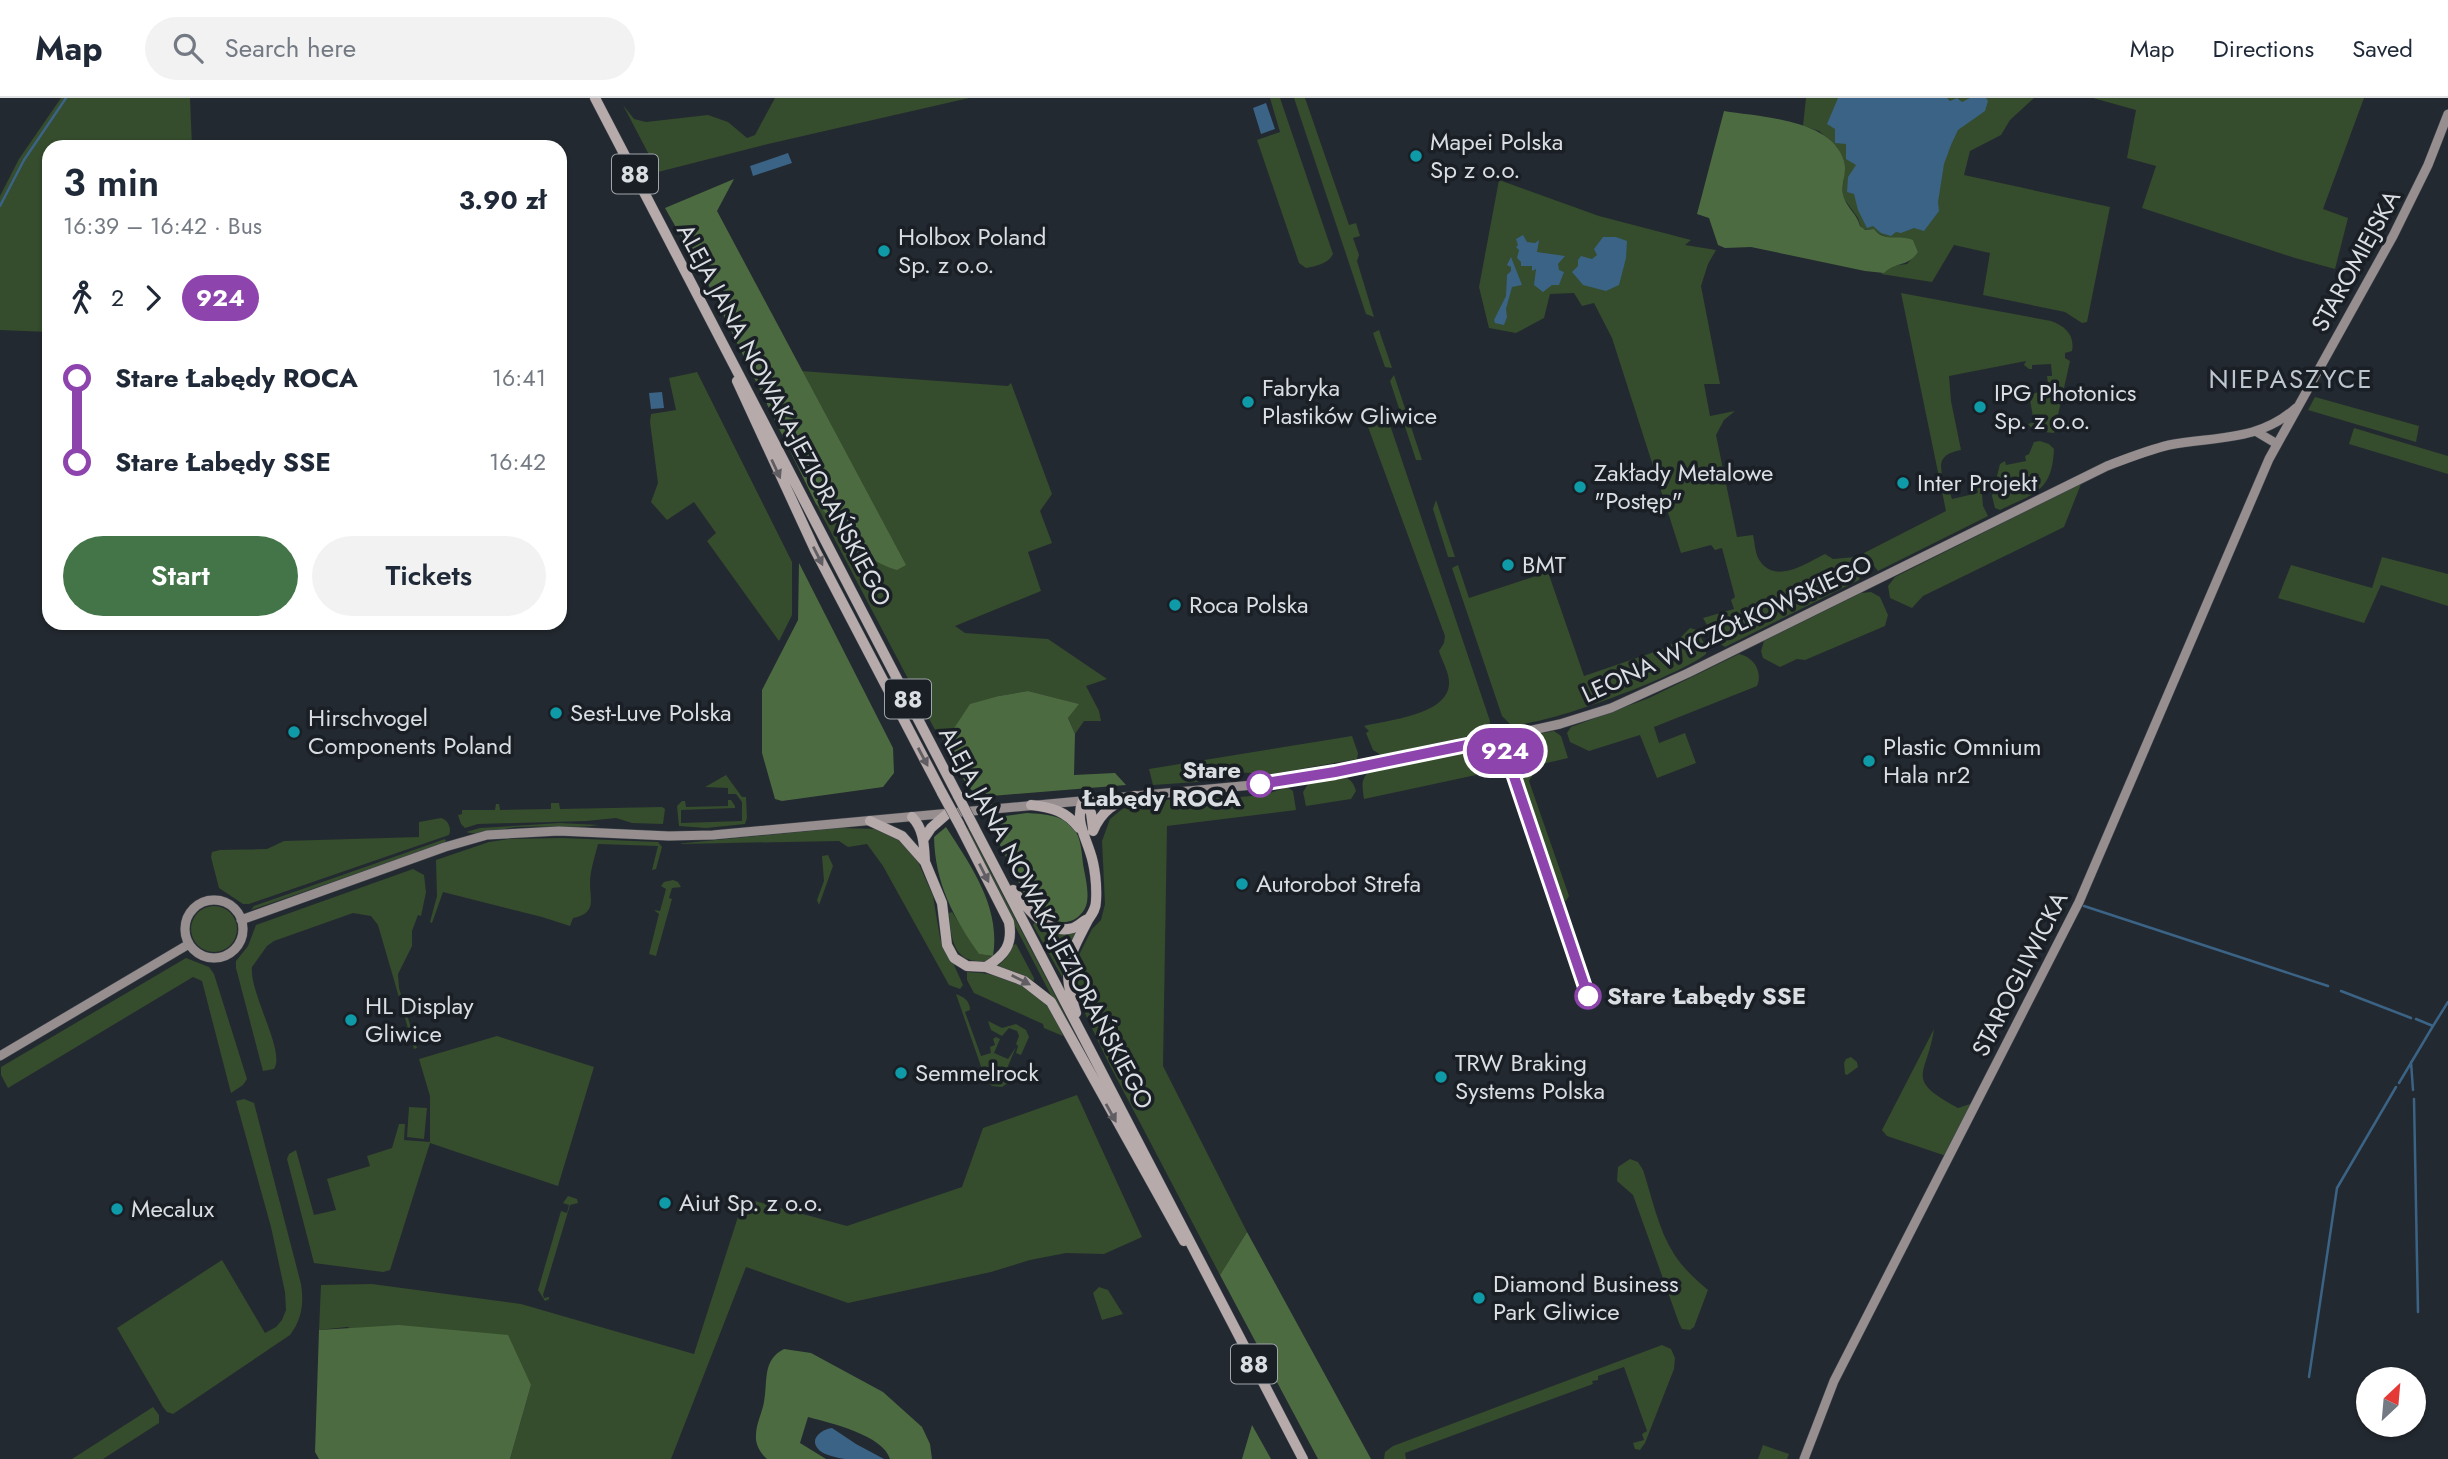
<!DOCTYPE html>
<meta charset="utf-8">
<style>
:root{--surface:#fff;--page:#f2f2f3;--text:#1f2937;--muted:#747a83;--line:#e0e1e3;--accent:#437549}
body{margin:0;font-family:Jost,sans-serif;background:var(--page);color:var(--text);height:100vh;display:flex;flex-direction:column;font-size:26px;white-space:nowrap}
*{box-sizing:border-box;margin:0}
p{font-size:23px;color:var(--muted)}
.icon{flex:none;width:38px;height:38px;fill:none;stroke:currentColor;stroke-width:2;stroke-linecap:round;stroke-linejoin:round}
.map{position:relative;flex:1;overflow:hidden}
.drawer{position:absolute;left:42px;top:42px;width:525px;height:490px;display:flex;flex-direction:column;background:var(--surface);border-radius:21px;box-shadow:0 2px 5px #0004}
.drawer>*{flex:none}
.badge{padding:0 14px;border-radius:23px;font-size:24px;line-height:46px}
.needle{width:46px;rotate:26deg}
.fabs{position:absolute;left:2356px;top:1269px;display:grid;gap:14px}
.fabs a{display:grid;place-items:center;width:70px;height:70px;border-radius:50%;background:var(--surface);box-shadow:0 2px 5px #0004;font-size:35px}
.map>.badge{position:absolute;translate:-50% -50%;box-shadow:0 0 0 4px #fff}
.legs{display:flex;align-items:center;gap:10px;height:77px;padding:0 21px;font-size:23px}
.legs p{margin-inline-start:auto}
.overview{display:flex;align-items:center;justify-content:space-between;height:119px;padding:0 21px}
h1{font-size:38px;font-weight:600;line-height:52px}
.button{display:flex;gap:14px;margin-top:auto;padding:14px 21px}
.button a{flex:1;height:80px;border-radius:42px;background:var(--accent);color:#fff;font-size:28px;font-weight:600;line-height:80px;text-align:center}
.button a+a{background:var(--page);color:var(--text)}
ul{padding:0 21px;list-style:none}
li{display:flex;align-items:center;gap:24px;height:84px;font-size:26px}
li i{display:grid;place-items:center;width:10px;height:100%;margin:0 9px;background:currentColor}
li i::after{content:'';width:18px;height:18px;margin:-9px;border:5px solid;border-radius:50%;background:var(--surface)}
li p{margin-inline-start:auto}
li:first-child i{background:linear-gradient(#0000 50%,currentColor 0)}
li:last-child i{background:linear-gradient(currentColor 50%,#0000 0)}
header{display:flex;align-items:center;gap:42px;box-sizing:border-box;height:98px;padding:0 35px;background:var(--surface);border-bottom:2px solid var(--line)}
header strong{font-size:33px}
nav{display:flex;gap:38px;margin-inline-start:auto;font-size:24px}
.search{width:490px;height:63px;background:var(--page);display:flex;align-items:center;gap:18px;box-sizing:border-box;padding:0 24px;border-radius:38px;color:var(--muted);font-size:26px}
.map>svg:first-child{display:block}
</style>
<header>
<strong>Map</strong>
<div class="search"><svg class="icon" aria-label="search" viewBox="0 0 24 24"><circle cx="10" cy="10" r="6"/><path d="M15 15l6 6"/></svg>Search here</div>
<nav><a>Map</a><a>Directions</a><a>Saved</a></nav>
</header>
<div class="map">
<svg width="2448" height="1361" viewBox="0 0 2448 1361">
<rect width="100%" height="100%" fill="#232930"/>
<path fill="#354c2d" d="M61,0H190L192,49H49V234L0,232V98L19,61Z
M775,0H969L768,46L658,74L623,7L634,21L646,24L708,17L728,24L747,40L755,37Z
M1270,0H1280L1333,156C1328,166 1316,168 1306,170L1299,165L1257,42L1280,34Z
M1294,0H1305L1349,127L1356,125L1360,138L1353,140L1359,157L1357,163L1374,219L1366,216Z
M1806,0H2034L2010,22L2001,37L1970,53L1964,77L2110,109L2087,224L2082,225L2065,214L1983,197L1990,155L1954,147L1932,184L1881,176L1891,168L1907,166L1918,154L1913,142C1899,139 1883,143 1874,131L1862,132L1858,120L1842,98L1845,66L1842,58L1837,49L1819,33L1803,28Z
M2093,0H2364L2323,111L2348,120L2335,171L2295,160L2142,110L2156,68L2127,60L2136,12Z
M1499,82L1599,118L1691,142L1685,147L1716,152L1708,166L1701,188L1720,286H1704L1710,318L1735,313L1724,322L1716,337L1737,439L1753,437C1755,445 1755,457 1760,463C1776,487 1808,464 1825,456L1833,461L1855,459L1862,473L1859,482L1725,549L1716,543L1703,520L1734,511L1731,502L1735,499L1722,450L1715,452L1711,447L1681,455L1612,240L1594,205L1582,208L1574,195L1550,196L1544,220L1516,235L1489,230L1479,189Z
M1901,195L2051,223C2065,228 2075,237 2072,253L2065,255V260L2070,263L2054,335L2034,333L2028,326L2034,324L2030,302L2033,296L2038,294L2039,289L2048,286L2047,278H2052L2051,266L2032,267V271H2029L2024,267L2026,263L1949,278L1951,303L1961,352C1934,357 1941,370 1945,392L1950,395L1952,401L1978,395L1977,389L1982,390L1980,396H1982L1983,408L1988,418L1878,473L1864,455L1946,413Z
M1379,232L1392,270L1385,269L1373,235Z
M801,273L1008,288L1011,285L1052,396L1040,413L1052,445L1028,454L1041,493L955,528L965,535L1048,541L1107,581L1086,588L1099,613L1101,623H1084L1075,636L1068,620L1078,606L1028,593L999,598L956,629L945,644L934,630L816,406L834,421L861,454Z
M697,274L792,464V517L779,543L707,443L716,435L694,404L667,422L651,404L658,385L650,324L651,316L676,312L669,280Z
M1394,277L1422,362H1416L1390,283Z
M2315,299L2419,328L2416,344L2308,312Z
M1373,310L1383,313L1388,321L1490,623L1489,631L1484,635L1381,657L1373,652L1366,635L1369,633L1364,628C1388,622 1450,617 1449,584C1449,574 1442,563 1439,553L1444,545L1445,538L1364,318Z
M2354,330L2448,358V376L2349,346Z
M2040,343L2049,346L2054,351C2052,394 2035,395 2000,412L1995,410L1992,398L2000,366L2005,363L2006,367L2026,363L2025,358L2029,356L2034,344Z
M2081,386L2064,429L1923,498L1912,510L1890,500L1888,488L1895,479Z
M1436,402L1455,459H1448L1433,411Z
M2382,459L2448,476V508L2381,487L2364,525L2278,500L2291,467L2372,490Z
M1458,467L1469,500L1548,474L1584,578L1660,552L1676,544L1690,530L1697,532L1706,549V556C1683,576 1537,632 1510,626L1502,618L1452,470Z
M1871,494L1880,499L1888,517L1885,528L1805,562L1797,561L1780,569L1763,560L1761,553L1764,543L1861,495Z
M1739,556C1754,559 1763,574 1757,588L1654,629L1659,645L1685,635L1696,665L1657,680L1640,637L1589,653L1570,644L1567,635L1571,629L1649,600Z
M1554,633L1561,638L1568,660L1538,667L1529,683L1569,798L1566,803L1562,801L1514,658L1519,645L1528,641V638Z
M1352,638L1358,655L1357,661L1272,676L1232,674L1197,684L1153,687L1149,671Z
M1478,649L1479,651C1495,649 1500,657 1504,671L1364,701C1362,687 1360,679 1373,671Z
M726,677L742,699H746L747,720L745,726L706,730L679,728L677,708L682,703H685L686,709L728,708V702H731L735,708V710L681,712V725L742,723V704L736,696H728V690L705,689Z
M1338,678C1349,679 1353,683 1356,693L1351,701L1306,708L1303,694L1308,686L1315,684V682Z
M1287,689L1293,693L1296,712L1167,728L1163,968L1247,1134L1220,1177L1106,960L1075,894L1073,880L1078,859L1092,831L1101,822L1105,806L1102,743L1110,721L1121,712L1134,705L1215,697L1240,699L1264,697Z
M551,705H559L560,711L662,709L665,711L663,726L632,725L616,720L586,723L478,726L465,730L461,726L458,717L462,716V712H495L496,706H499L500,712L551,711Z
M441,720C448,722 452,730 449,737L249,806H243L219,790L211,759L212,754L220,752L267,751L284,743L419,739V724Z
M560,725L599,727C571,731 543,727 516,729C500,731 481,738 466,734L480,730Z
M839,730L877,731L894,736L915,757L933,798L940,840L945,853L954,867L963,887L960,891L949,887L883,768L867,746L848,749L839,743L675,746Z
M964,730H968L1098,980L1068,930Z
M563,740L658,744L662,749L656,771L652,772L658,748L598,746C595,758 590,773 590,785C590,802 597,815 573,820L570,828L542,819L443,794L432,825L430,824L437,798L436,762L489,744L509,741Z
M445,741L446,743L442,746L251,812L254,808Z
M828,757L833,768L819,807L817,802L824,783L822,758Z
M413,771L424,777L426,794L421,818L418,817L412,833V848L398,876L399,890L417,950L414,951L378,827L371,818L353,815L274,843L267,848L252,869C249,895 286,954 274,971L263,973L236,870V863L248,848L256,827Z
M673,782L678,784L681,789L672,790L669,800L672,801L656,858L649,856L659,816L654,812L660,813L666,791L661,788L664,784Z
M191 831a23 23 0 1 1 46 0a23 23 0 1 1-46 0Z
M952,814L979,856L993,858L992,862C955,869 951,845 949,815Z
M1035,824L1077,834L1067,855L1062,879L1033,827Z
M1016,846L1034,880V883L998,868L1007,859L1013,847Z
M186,860L209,869L214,876L247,981L243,987L231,995L202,883L193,879L8,990L1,977V969Z
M967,874C1014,876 1047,893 1063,938L1044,930L1043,926L974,895L967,882Z
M956,896C964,899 970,903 970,912L965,914L981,958L991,955L990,949L995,947L993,941L996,939L1000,941L994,955L1008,961L1016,949L1008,968L1014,973L1009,984L1002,989L992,988L986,983Z
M988,923L1002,930L1016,926L1026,932L1029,939L1021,957L1016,955L1018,948L1016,946L1019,938L1017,933L1009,930L1002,938L991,932Z
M1934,931C1927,979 1903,980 1958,1010L1973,1005L1949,1059L1887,1038L1882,1032Z
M497,938L594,969L558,1088L430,1045L390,1172L383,1174L314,1165L287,1061L289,1056L296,1052L314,1117L336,1112L327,1081L370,1068L367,1058L392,1050L399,1026H405L404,1042L430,1044V998L419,961Z
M1851,959L1857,964L1858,969L1847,977L1845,976L1844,965L1846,961Z
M1077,997L1142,1139L1104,1156L1066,1155L1030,1162L991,1174L848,1205L746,1169L671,1361H510L531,1287L347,1229L319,1232L321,1187L372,1186L521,1206L694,1256L744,1100L847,1128L962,1089L983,1030Z
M244,1001L254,1005L301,1186C304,1205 302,1221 290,1237L173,1316L167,1314L163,1309L117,1230L222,1162L265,1235L276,1229L282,1222L286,1212L285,1194L271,1129L236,1003Z
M409,1009L427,1010L424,1041L407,1039Z
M1630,1061L1638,1064L1643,1072C1652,1099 1658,1131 1674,1156C1683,1170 1695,1181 1708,1192L1694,1229L1690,1232L1682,1231L1679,1225L1633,1097L1617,1083L1618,1069Z
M568,1098L577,1101L578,1105L570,1107L543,1197L544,1200L549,1199V1201L545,1203L538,1192L561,1113L567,1115L569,1107L563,1105Z
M1099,1189L1108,1192L1123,1216L1102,1222L1093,1195Z
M1662,1247L1671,1251L1675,1260L1674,1271L1645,1345L1640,1352L1635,1351L1633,1345L1644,1342L1642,1336L1647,1333L1624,1269L1598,1278V1282L1592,1283L1593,1286L1405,1355L1406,1361H1384L1385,1354L1393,1348Z
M153,1309L159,1317V1325L103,1361H72Z
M1763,1347L1789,1356L1787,1361H1758Z"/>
<path fill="#4d6b41" d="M1724,13C1760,19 1832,21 1844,63C1848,75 1839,89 1844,100C1848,111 1857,116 1860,128L1865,132L1874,131C1884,145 1899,136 1913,142L1918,154C1907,170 1896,163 1884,175L1865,173L1751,149L1725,150L1718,147L1709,120L1697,116Z
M734,81L717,113L906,467L897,472C856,460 847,432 816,406L709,188L665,110Z
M799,465L893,650L894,675L883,689L782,703L775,701L762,655V592L798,522Z
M1028,593L1079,606L1068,620L1075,636L1074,677L1115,675L1126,687L979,699C962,685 954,664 945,644L970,606L999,598Z
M1027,715C1045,716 1066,717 1076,734C1081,742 1082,757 1083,766C1085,778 1089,792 1087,804C1086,811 1081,817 1075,821C1055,832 1036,811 1025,797L990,727L998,719Z
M946,729C971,768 1001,809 993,858L979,856C953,819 935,785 934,739Z
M1247,1134L1371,1361H1318L1220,1177Z
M399,1227L508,1237L531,1287L510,1361H319L315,1354L319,1232Z
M784,1251L811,1255L883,1294L922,1329L930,1346L932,1361H890C883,1337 830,1325 808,1319L800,1345L826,1361H767C760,1355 755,1346 756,1337C756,1326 762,1315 764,1304C768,1283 762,1262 784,1251Z
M1252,1327L1271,1361H1242Z"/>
<path fill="#3b6385" d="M1838,0H1947L1950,3L1957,0L1962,4L1970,0H1986L1988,3L1985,13L1958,32L1951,47L1944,66L1938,104L1939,113L1924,133L1914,130L1901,135L1896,134L1891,138L1881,135L1873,128L1867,130L1858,112L1854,96L1847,94L1848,79L1856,67L1846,61V46L1835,45V31L1827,26Z
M1266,5L1275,31L1261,36L1253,10Z
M788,55L792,65L753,78L750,68Z
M1523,137L1527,144L1535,145L1539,142L1537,154L1565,158L1558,166L1559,172L1564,174L1559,187H1552L1543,194L1534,187L1536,171L1532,173V168H1521V164L1517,160L1519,152L1516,149L1518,147L1516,141Z
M1603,139H1616L1627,143L1626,160L1619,187L1606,193L1583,187L1572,174L1578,168V162L1581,158L1592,161L1597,157L1594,151Z
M1511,159L1522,187L1512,189L1506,211L1507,219L1504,227L1495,225L1494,222L1506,198L1507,177L1511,173V169L1507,167Z
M662,294L664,310L651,311L649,295Z
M832,1330L856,1346L884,1361C871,1361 857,1361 845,1361C838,1360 824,1357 819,1352C808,1341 822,1331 832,1330Z"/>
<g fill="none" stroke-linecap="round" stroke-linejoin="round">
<path stroke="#3b6385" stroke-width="2.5" d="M0,108L24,62L66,0
M2084,808L2328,888
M2341,893L2411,920
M2416,921L2433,928L2448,904
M2411,964L2413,992
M2399,985L2433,928
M2414,1001L2418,1214
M2309,1279L2337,1090L2396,989"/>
<g stroke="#40464d" stroke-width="10">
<path id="secondary" d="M2257,334L2277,346
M185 831a29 29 0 1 1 58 0a29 29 0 1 1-58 0Z
M241,822L445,749L487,737L559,733L669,738L713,737L1253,687L1357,670L1560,626L1611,610L1688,575L2107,368C2128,360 2148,352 2169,347C2216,338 2258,344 2296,310
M0,958L189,846
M1804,1361L1834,1283L2079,804L2269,361L2393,138L2428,67L2448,16"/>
</g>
<g stroke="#40464d" stroke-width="11">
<path id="primary" d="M595,0L958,698
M737,283L815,452L942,695
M1083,702L1091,715L1093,730
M1031,707C1051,709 1066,713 1079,730
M912,719C924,731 924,747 925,764
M870,723L902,738L925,764L942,805L947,847L954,860L967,868L986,869L1024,883L1051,904L1184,1143
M959,726L1009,824C1013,847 1005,857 986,869
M974,729L1303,1361
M1093,733C1102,712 1114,705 1135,698
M923,742L931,730L948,715
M1013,792C1026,809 1047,838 1073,830C1078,828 1083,823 1088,821
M1076,915C1062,871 1067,862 1088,822C1092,816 1096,811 1096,803C1097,788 1095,768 1090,754C1084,735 1075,722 1083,702"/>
</g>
<use href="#secondary" stroke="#978e8f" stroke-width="9"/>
<use href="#primary" stroke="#b6aaab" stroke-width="10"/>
<g stroke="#40464d" stroke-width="11" stroke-linecap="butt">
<path id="primary-bridge" d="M942,695L959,726
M958,698L974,729"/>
</g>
<use href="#primary-bridge" stroke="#b6aaab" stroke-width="10"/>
</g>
<defs><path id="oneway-solid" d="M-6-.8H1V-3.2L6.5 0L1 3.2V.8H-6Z" transform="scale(1.75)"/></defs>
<g fill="#605e62">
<use href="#oneway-solid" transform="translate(776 371) rotate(65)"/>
<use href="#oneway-solid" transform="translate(818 458) rotate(63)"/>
<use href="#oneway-solid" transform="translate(923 659) rotate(62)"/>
<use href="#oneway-solid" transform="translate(984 775) rotate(63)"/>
<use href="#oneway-solid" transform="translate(1021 882) rotate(27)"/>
<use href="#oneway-solid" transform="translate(1111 1015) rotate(61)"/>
</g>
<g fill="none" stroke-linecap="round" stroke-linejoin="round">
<g stroke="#fff" stroke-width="16">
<path id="line-1" d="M1260,686L1335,674L1501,640L1588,898"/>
</g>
<use href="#line-1" stroke="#8e44ad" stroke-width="10"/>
</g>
<g fill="#0f9aa8" stroke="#1a1f26" stroke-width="2.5">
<circle cx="1416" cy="58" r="7"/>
<circle cx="884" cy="153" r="7"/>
<circle cx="1248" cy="304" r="7"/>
<circle cx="1980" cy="309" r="7"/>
<circle cx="1903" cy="385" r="7"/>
<circle cx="1580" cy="389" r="7"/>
<circle cx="1508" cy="467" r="7"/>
<circle cx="1175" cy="507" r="7"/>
<circle cx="556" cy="615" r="7"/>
<circle cx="294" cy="634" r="7"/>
<circle cx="1869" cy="663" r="7"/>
<circle cx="1242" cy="786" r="7"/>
<circle cx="351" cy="922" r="7"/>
<circle cx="901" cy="975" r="7"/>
<circle cx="1441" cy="979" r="7"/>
<circle cx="665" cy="1105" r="7"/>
<circle cx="117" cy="1111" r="7"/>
<circle cx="1479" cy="1200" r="7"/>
</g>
<g fill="#fff" stroke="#8e44ad" stroke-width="3.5">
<circle cx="1260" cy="686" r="12"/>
<circle cx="1588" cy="898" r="12"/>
</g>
<g text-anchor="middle" stroke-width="7" stroke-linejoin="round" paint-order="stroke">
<g fill="#1a1f26" stroke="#a0a5aa" stroke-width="2">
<rect x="612" y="56.5" width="46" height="39" rx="5"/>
<rect x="885" y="581.5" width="46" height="39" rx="5"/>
<rect x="1231" y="1246.5" width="46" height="39" rx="5"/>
</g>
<g font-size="23" font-weight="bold" fill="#dadee3">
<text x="635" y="84">88</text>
<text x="908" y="609">88</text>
<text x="1254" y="1274">88</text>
</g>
<g font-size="24" fill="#dadee3" stroke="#1a1f26" text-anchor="start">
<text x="1430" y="52">Mapei Polska<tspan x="1430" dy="28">Sp z o.o.</tspan></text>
<text x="898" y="147">Holbox Poland<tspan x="898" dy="28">Sp. z o.o.</tspan></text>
<text x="1262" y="298">Fabryka<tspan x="1262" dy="28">Plastików Gliwice</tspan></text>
<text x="1994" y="303">IPG Photonics<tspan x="1994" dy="28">Sp. z o.o.</tspan></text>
<text x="1594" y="383">Zakłady Metalowe<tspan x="1594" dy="28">"Postęp"</tspan></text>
<text x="1917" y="393">Inter Projekt</text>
<text x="1522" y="475">BMT</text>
<text x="1189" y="515">Roca Polska</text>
<text x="570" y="623">Sest-Luve Polska</text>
<text x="308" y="628">Hirschvogel<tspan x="308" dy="28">Components Poland</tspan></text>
<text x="1883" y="657">Plastic Omnium<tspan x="1883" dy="28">Hala nr2</tspan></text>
<text x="1256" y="794">Autorobot Strefa</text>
<text x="365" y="916">HL Display<tspan x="365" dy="28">Gliwice</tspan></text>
<text x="1455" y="973">TRW Braking<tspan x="1455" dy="28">Systems Polska</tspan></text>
<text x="915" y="983">Semmelrock</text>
<text x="679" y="1113">Aiut Sp. z o.o.</text>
<text x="131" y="1119">Mecalux</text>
<text x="1493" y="1194">Diamond Business<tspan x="1493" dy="28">Park Gliwice</tspan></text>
</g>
<g font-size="24" fill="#dadee3" stroke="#1a1f26">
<text transform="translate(2356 163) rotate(-61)" y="8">STAROMIEJSKA</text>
<text transform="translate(784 317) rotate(62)" y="8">ALEJA JANA NOWAKA-JEZIORAŃSKIEGO</text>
<text transform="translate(1727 531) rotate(-25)" y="8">LEONA WYCZÓŁKOWSKIEGO</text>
<text transform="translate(1046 820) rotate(62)" y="8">ALEJA JANA NOWAKA-JEZIORAŃSKIEGO</text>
<text transform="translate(2020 876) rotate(-63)" y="8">STAROGLIWICKA</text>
</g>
<g font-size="24" font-weight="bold" fill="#dadee3" stroke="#1a1f26" text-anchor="end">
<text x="1241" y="680">Stare<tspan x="1241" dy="28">Łabędy ROCA</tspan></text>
<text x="1607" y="906" text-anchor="start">Stare Łabędy SSE</text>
</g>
<g font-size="26" letter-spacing="2" fill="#bdc5ce" stroke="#1a1f26">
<text x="2291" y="290">NIEPASZYCE</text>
</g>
</g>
</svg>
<div class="fabs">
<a><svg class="needle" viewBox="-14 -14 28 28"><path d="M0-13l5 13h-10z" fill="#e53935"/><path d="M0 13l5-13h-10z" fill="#747a83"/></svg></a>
</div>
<b class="badge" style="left:1505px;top:653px;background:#8e44ad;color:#fff">924</b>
<section class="drawer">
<div class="overview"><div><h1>3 min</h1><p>16:39 – 16:42 · Bus</p></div><b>3.90 zł</b></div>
<div class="legs"><svg class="icon" aria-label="walk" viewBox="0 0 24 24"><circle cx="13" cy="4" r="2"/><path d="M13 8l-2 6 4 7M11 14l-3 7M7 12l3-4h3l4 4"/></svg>2<svg class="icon" aria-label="forward" viewBox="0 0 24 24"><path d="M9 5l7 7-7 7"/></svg><b class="badge" style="background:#8e44ad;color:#fff">924</b></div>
<ul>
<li><i style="color:#8e44ad"></i><b>Stare Łabędy ROCA</b><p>16:41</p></li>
<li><i style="color:#8e44ad"></i><b>Stare Łabędy SSE</b><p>16:42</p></li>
</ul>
<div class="button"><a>Start</a><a>Tickets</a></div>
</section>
</div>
